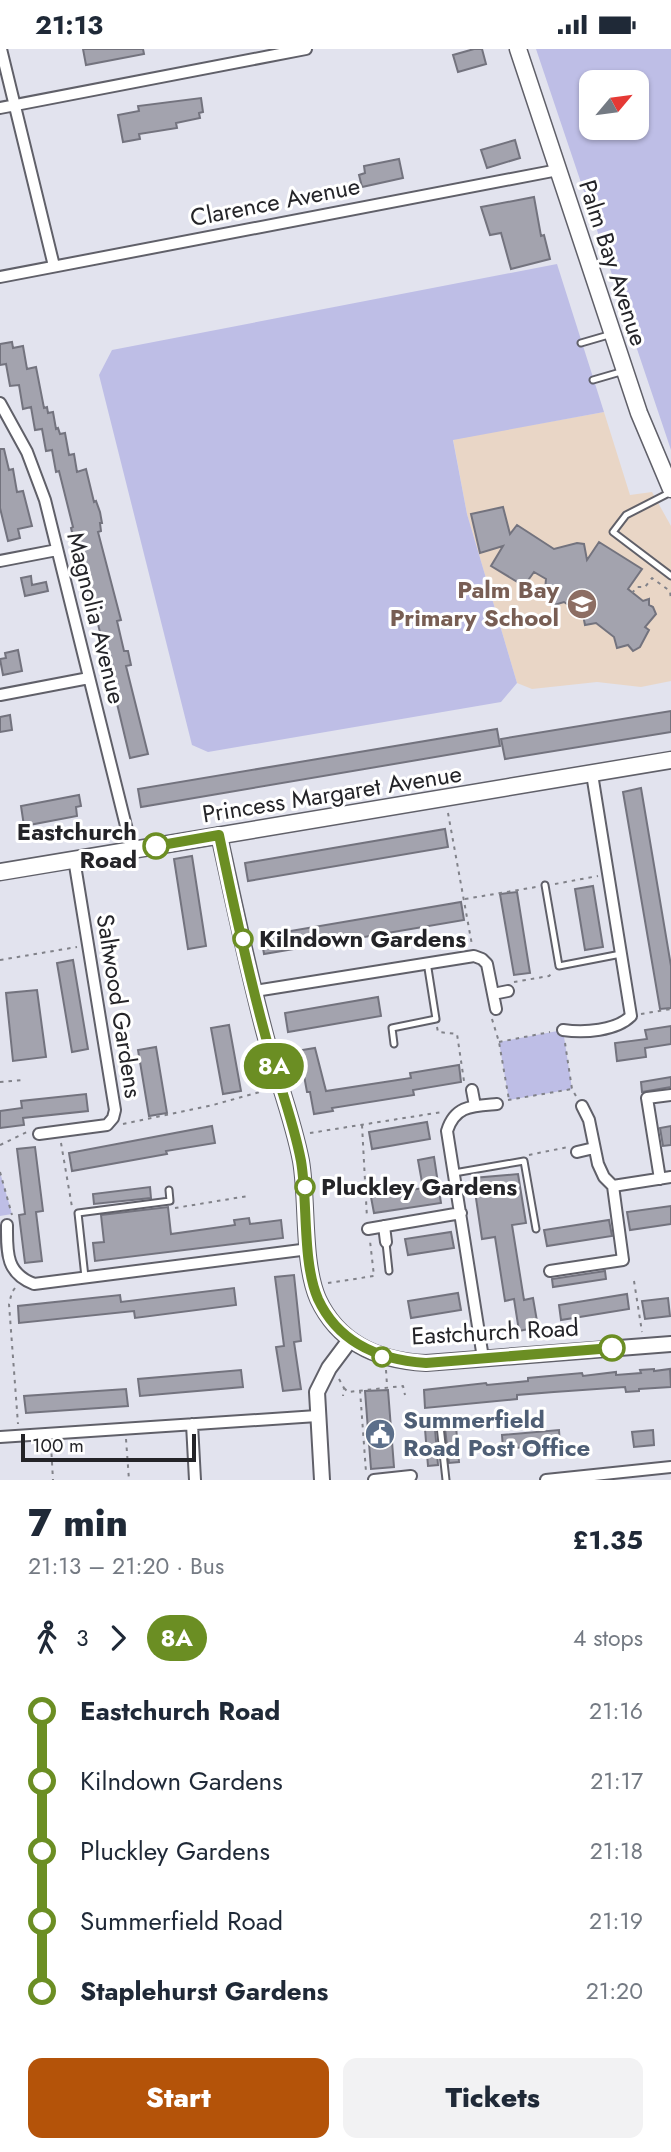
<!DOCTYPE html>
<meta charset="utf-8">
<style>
:root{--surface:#fff;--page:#f2f2f3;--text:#1f2937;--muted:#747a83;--accent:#b45309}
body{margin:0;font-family:Jost,sans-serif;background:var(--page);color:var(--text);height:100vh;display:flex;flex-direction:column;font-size:26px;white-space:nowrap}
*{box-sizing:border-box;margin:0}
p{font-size:23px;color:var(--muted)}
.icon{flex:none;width:38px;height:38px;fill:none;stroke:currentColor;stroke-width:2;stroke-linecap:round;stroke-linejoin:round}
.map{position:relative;height:1431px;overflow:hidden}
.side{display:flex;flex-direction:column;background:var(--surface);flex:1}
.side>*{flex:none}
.badge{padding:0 14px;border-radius:23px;font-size:24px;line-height:46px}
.needle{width:46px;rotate:61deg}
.tools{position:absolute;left:579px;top:21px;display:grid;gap:14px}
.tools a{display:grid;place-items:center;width:70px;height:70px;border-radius:14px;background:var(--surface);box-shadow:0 2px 5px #0004;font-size:35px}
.scale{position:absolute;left:21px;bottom:18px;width:175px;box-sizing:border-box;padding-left:7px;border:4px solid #242428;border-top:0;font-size:19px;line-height:24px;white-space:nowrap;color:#242428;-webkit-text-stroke:5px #fff;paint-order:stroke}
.map>.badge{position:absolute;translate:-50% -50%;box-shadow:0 0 0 4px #fff}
.legs{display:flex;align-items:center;gap:10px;height:77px;padding:0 28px;font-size:23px}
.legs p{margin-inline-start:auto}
.summary{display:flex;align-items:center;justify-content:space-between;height:119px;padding:0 28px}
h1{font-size:38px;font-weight:800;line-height:52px}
.action{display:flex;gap:14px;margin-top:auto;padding:14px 28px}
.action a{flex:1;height:80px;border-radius:14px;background:var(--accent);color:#fff;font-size:28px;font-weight:800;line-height:80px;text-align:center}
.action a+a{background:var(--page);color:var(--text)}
ul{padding:0 28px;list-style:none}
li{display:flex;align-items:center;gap:24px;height:70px;font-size:26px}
li i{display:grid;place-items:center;width:10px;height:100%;margin:0 9px;background:currentColor}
li i::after{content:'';width:18px;height:18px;margin:-9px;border:5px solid;border-radius:50%;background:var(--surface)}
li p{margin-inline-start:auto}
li:first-child i{background:linear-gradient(#0000 50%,currentColor 0)}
li:last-child i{background:linear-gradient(currentColor 50%,#0000 0)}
.status{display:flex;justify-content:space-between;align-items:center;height:49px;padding:0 35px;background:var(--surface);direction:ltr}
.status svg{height:19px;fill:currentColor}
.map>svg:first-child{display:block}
</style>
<div class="status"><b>21:13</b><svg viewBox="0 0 49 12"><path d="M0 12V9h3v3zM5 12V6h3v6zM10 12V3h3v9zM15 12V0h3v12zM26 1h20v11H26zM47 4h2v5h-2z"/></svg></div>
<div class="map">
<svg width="671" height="1431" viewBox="0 0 671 1431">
<rect width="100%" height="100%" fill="#e2e3ee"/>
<path fill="#e9d6c6" d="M604,363L630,446L652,443L671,477V632L641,638L597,633L532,640L517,634L467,465L453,390Z"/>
<path fill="#bebee6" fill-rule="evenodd" d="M536,0H671V401ZM592,33H637V79H592Z
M557,215L604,363L453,391L467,465L517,634L501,653L208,703L192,696L99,326L112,301Z
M563,981L572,1040L509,1051L499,993Z
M0,1123L12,1165L0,1167Z"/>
<path fill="#a3a3ae" stroke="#73737e" stroke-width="2" d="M83,0H143L144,5L86,16Z
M474,0H482L486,15L458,23L453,6Z
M201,49L203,63L199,64L200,69L176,74L177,79L139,85L140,90L123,93L118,66L139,62L138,57Z
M515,91L520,109L487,119L481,101Z
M399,110L403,129L362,138L359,126L365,124L364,117Z
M534,148L541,187L544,186L550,210L511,220L501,184L490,186L481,158Z
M12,293L13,299L23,297L27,320L36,318L44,359L47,358L48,364L53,363L56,380L58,379L60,385L65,384L69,406L74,405L77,423L86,420L94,453L96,452L100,463L102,474H100L101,482L98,483L121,571L117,572L124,602H128L131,616L126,617L148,705L130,709L93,554L90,553L82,524L71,479L73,478L59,422L56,423L52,401L46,402L42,380L35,381L31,358L23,360L19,336L10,337L6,315L0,316V295Z
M0,400H4L9,421L13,420L17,443L23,442L32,477L18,480L20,489L8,492L0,459Z
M503,458L510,485L517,476L554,500L577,494L584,495L587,511L599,493L642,520L628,540L643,552L649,550V556L653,558L656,565L645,578L649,581L640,598L633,602L628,596L617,599L614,588L596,574L585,576L583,566L564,553L554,556L552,545L545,541L546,530L534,523L524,537L491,517L503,497L480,504L471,465Z
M31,527L32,536L46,533L48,542L25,547L21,529Z
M18,601L22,622L3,626L0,610L6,609L5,604Z
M671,662V683L505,710L501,690Z
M10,666L12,681L0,683V668Z
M497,680L500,697L141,758L138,740Z
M641,739L671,917V959L660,960L623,743Z
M79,746L81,757L76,758L77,767L24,777L21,757Z
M445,780L448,798L248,832L245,814Z
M192,807L206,897L188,900L174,810Z
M593,837L603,898L585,901L575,840Z
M517,843L530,924L514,926L500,845Z
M461,853L464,871L264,905L261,887Z
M73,911L88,1000L72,1003L57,914Z
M37,941L46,1008L13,1012L6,944Z
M378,948L381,967L288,983L285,964Z
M229,976L241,1042L223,1045L211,979Z
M671,977V995L645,999L646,1008L617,1012L615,994L647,990L645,981Z
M156,998L167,1064L149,1067L138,1001Z
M315,999L326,1042L411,1029L410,1024L459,1016L461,1033L413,1041L414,1046L332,1059L333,1062L314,1065L310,1043H307L303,1021L300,1022L296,1002Z
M671,1028V1038L642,1043L641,1033Z
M86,1045L88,1062L23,1069L24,1076L0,1079V1062L22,1059L21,1052Z
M427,1073L430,1090L372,1100L369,1083Z
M212,1077L215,1094L166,1102L167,1105L72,1122L69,1104Z
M671,1077V1096L663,1097L660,1079Z
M35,1098L43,1162L36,1163L42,1212L25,1214L19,1166L25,1165L17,1100Z
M434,1108L441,1154L374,1164L371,1148L423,1139L418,1111Z
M518,1125L526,1174L512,1176L524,1251L533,1249L538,1278L519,1282L514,1250L505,1252L495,1188L482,1190L473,1129Z
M150,1138L151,1149L94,1155L93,1145Z
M671,1157V1175L630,1181L627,1163Z
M168,1158L171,1185L235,1176L234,1171L249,1169L250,1175L281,1171L283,1189L95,1212L93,1194L104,1193L101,1166Z
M609,1171L612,1187L547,1197L544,1181Z
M451,1183L454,1199L408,1206L405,1190Z
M605,1222L606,1230L553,1238L552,1230Z
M294,1226L301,1292L294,1293L301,1340L283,1342L276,1298L284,1297L275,1228Z
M234,1239L236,1256L135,1269L134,1262L19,1274L18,1257L120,1246L121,1253Z
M458,1244L461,1261L411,1269L408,1252Z
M627,1245L629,1260L561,1271L559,1256Z
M668,1249L670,1267L645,1270L642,1252Z
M654,1320V1322L670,1320L671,1338L639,1340V1342L626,1343L625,1338L554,1343L517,1346V1350L425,1359L424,1341L486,1334L487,1336L528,1332V1329L582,1324L583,1327L616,1323V1326L641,1324L640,1321Z
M241,1321L243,1338L140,1347L138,1330Z
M126,1340L128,1357L26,1364L24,1347Z
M388,1341L394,1418L371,1420L365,1342Z
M456,1377L459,1413L449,1414L445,1379Z
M425,1380H435L438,1416L428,1417Z
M559,1381L560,1395L503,1400L502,1386Z
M653,1381L654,1396L634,1398L632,1383Z"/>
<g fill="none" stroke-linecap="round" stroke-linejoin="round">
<g stroke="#606069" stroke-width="9">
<path id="service" d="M581,294L612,285
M593,331L624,322
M671,443L626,466L613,483L671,527
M545,836L559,917L621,905
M394,995L392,979L436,970L427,913
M454,1124L524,1112L536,1180
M386,1194L389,1222
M85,1228L78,1164L170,1152L169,1141
M440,1377L446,1431"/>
</g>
<g stroke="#606069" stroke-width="14">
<path id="minor" d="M1,0L54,217
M0,59L306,0
M0,228L558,121
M0,354L27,403L45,451L132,801
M0,512L57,501
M0,646L89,629
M255,942L474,907L482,910L487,915L496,960
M493,945L508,942
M563,981C584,984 616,982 631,967L592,725
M472,1041L475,1057
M39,1085L107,1076L113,1069L115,1061L74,810
M577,1103L594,1099
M660,1130L647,1049L671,1046
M613,1137L671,1128
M7,1176C7,1202 5,1224 34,1235L309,1200
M384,1177L386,1193
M368,1180L461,1164
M550,1222L623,1211L613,1137L604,1128L598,1115L589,1071L582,1057
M483,1309L447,1082C455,1056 473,1057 497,1055
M192,1375L195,1431
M0,1388L317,1367
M374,1431L411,1427
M546,1431L671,1418"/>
</g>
<g stroke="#606069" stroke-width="18">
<path id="tertiary" d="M219,786C234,854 248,922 266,989C277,1030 293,1070 301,1112C308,1153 302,1213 318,1250C339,1295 380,1312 426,1314L671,1295
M322,1431L317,1343L329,1319L350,1291"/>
</g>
<g stroke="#606069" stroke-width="19">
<path id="secondary" d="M518,0L639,364L671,440
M0,823L671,711"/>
</g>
<path stroke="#818289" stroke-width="2" stroke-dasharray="3.5 5" stroke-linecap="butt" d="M632,544L637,538H645L652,529L670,542L671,551
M448,764L472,896
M555,835L598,827
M465,850L536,838
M0,911L77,898
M514,933L549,927L552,924
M641,965L671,960
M492,970L499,993L509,1051
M437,978L438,983L457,985L464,1032
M499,993L550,983
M565,994L572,1040L576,1047
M0,1033L23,1031
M508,1051L572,1040
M123,1075L213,1056L267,1041
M362,1076L367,1169
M310,1084L442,1063
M61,1094L72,1158
M0,1096L27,1083
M529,1106L568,1098
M0,1123L12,1166
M175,1159L248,1147
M634,1232L642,1283
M328,1234L374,1227L370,1192
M15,1239L12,1243L9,1255L18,1375
M386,1321L387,1336
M339,1330L344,1339L343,1347
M344,1339L348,1343L403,1337L405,1346
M360,1341L366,1423
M126,1390L129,1431
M51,1396L53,1431"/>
<use href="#service" stroke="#fff" stroke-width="5"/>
<use href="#minor" stroke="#fff" stroke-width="10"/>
<use href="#tertiary" stroke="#fff" stroke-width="14"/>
<use href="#secondary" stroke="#fff" stroke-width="16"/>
</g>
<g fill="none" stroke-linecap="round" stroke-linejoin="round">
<g stroke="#fff" stroke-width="16">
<path id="line-1" d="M156,797L219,786C233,854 248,923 266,989C277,1030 293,1070 301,1112C308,1153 302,1213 318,1250C339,1295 380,1311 426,1314L612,1299"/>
</g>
<use href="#line-1" stroke="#6b8e23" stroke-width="10"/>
</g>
<defs>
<g id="school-disc" transform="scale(1.575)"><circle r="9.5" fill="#8d6e63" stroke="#fff"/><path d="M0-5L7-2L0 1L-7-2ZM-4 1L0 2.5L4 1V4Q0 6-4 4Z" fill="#fff"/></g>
<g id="civic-disc" transform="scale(1.575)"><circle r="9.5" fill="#5c6f8a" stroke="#fff"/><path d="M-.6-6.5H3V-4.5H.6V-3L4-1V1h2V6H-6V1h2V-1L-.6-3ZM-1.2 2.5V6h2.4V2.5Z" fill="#fff"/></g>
</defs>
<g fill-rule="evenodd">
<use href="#school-disc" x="582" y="555"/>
<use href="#civic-disc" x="380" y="1385"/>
</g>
<g fill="#fff" stroke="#6b8e23" stroke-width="3.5">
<circle cx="156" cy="797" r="12"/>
<circle cx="243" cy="890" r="9"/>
<circle cx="305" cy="1138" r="9"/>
<circle cx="612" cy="1299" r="12"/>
<circle cx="382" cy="1308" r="9"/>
</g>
<g text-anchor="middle" stroke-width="6" stroke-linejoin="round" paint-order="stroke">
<g font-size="24" fill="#242428" stroke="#fff">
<text transform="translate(275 153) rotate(-11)" y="8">Clarence Avenue</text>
<text transform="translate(613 214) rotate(72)" y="8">Palm Bay Avenue</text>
<text transform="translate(96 569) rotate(76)" y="8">Magnolia Avenue</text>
<text transform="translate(332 745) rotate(-9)" y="8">Princess Margaret Avenue</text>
<text transform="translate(119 957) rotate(81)" y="8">Saltwood Gardens</text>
<text transform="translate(495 1283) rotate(-3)" y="8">Eastchurch Road</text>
</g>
<g font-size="24" font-weight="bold" fill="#785e54" stroke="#fff" text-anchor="end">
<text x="559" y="549">Palm Bay<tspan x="559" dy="28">Primary School</tspan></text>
</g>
<g font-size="24" font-weight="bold" fill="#242428" stroke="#fff" text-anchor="start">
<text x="137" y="791" text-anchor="end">Eastchurch<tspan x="137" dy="28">Road</tspan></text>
<text x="259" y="898">Kilndown Gardens</text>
<text x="321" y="1146">Pluckley Gardens</text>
</g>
<g font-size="24" font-weight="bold" fill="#4e5e75" stroke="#fff" text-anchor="start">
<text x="403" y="1379">Summerfield<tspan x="403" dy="28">Road Post Office</tspan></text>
</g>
</g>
</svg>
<div class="tools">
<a><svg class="needle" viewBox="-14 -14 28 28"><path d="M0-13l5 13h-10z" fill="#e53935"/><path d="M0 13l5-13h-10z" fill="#747a83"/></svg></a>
</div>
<div class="scale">100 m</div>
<b class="badge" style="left:274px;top:1017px;background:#6b8e23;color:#fff">8A</b>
</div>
<section class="side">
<div class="summary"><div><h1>7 min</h1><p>21:13 – 21:20 · Bus</p></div><b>£1.35</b></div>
<div class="legs"><svg class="icon" aria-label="walk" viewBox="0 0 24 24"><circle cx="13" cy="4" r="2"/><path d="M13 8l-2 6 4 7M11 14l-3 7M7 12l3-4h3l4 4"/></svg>3<svg class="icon" aria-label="forward" viewBox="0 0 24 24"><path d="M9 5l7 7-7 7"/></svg><b class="badge" style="background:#6b8e23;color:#fff">8A</b><p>4 stops</p></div>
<ul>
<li><i style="color:#6b8e23"></i><b>Eastchurch Road</b><p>21:16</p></li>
<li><i style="color:#6b8e23"></i><span>Kilndown Gardens</span><p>21:17</p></li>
<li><i style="color:#6b8e23"></i><span>Pluckley Gardens</span><p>21:18</p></li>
<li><i style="color:#6b8e23"></i><span>Summerfield Road</span><p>21:19</p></li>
<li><i style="color:#6b8e23"></i><b>Staplehurst Gardens</b><p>21:20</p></li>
</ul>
<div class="action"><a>Start</a><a>Tickets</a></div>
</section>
